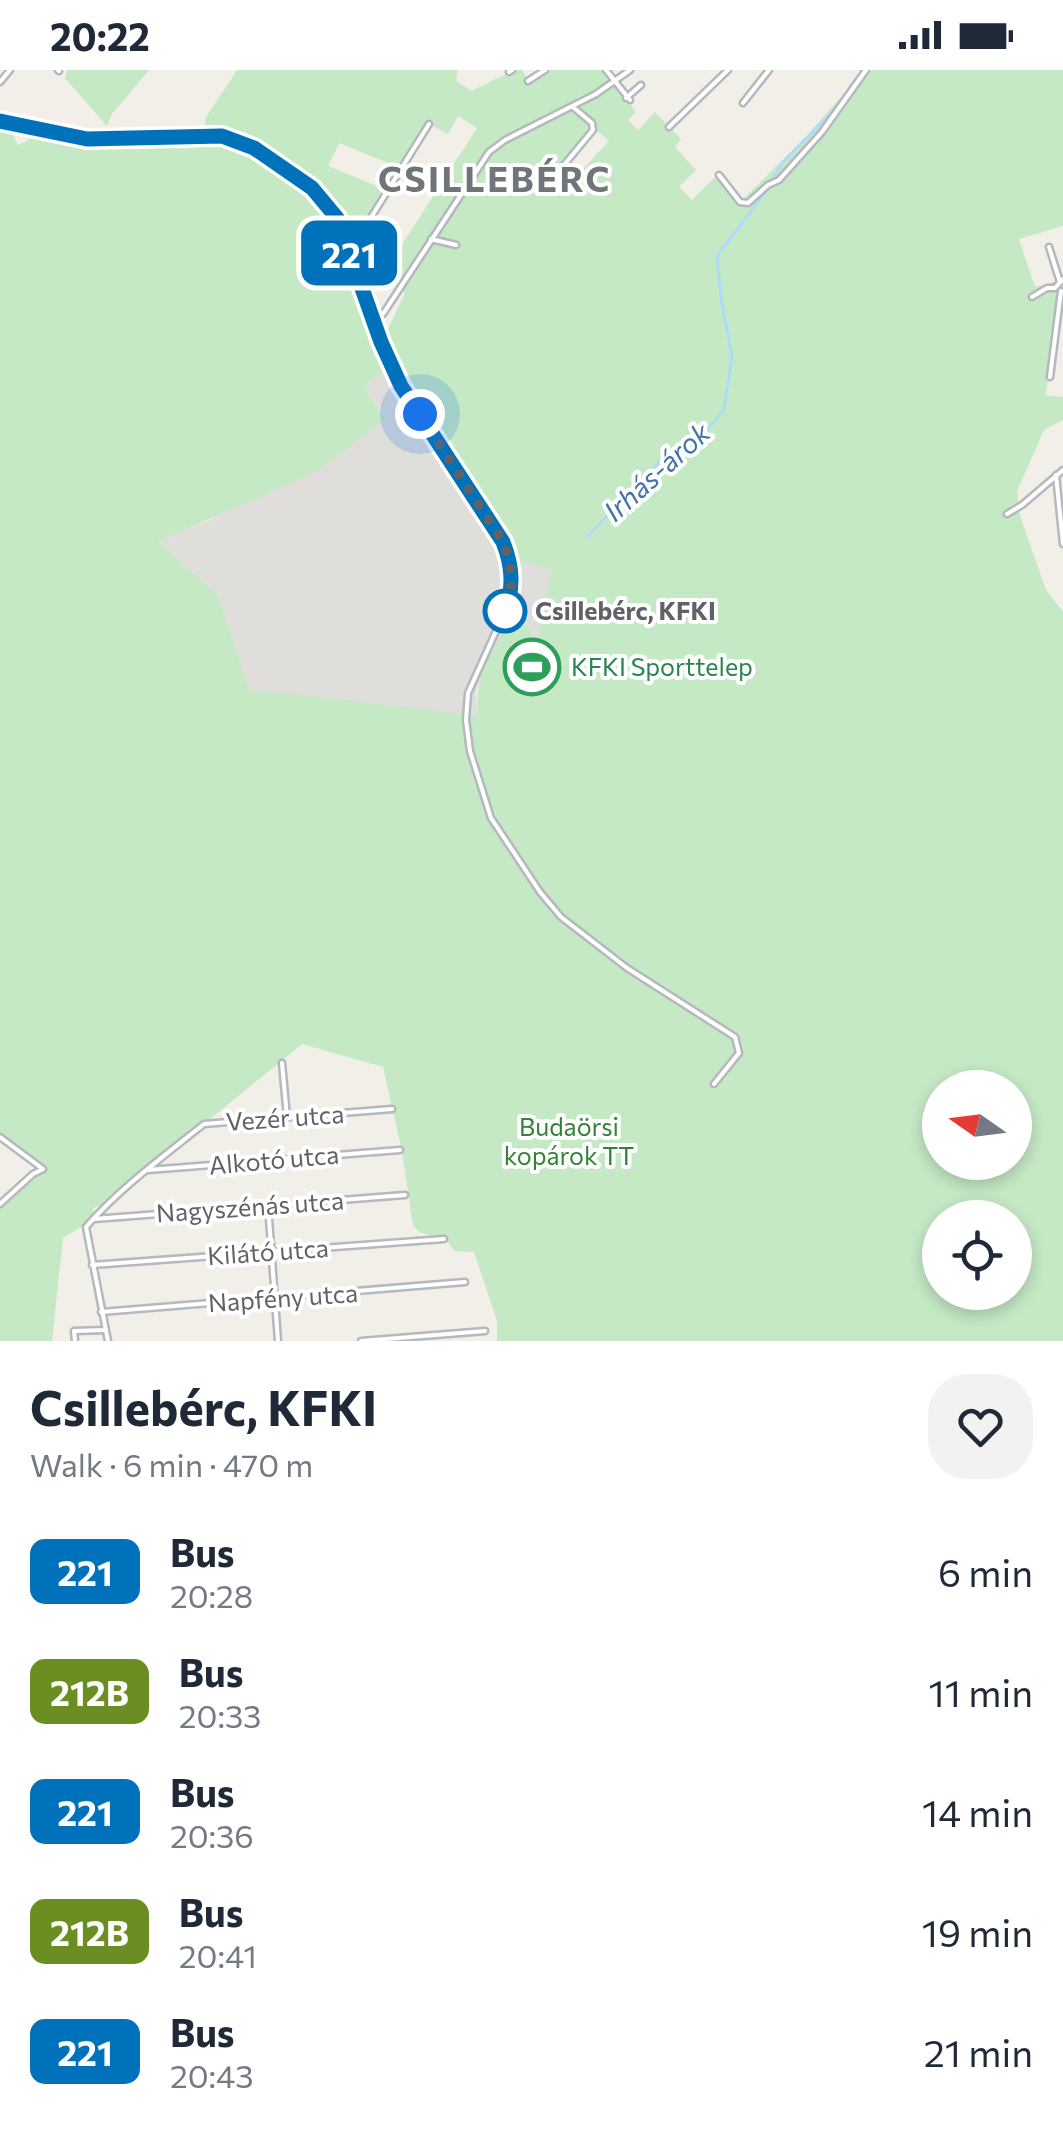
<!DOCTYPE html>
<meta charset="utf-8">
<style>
:root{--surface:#fff;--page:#f2f2f3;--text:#1f2937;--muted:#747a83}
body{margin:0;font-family:Commissioner,sans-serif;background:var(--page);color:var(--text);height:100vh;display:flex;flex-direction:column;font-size:38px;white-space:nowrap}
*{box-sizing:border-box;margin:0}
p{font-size:32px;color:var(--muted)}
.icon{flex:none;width:55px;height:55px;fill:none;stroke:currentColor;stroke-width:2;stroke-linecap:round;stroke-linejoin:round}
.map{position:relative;height:1271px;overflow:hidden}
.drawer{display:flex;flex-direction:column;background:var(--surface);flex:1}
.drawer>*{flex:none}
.badge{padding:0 20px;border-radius:15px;font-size:35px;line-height:65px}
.needle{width:65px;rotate:284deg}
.fabs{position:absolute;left:922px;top:1000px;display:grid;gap:20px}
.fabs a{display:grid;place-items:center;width:110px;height:110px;border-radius:50%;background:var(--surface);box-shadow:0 5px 15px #0003;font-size:50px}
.you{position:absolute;width:50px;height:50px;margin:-25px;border:8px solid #fff;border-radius:50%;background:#1a73e8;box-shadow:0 0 0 15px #1a73e833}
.map>.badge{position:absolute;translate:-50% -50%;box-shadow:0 0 0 5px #fff}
.round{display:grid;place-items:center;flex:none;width:105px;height:105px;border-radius:40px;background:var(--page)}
.overview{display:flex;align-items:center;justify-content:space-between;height:170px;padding:0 30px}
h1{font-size:48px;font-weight:700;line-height:75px}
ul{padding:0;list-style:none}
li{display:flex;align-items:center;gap:30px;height:120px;padding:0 30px}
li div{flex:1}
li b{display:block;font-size:38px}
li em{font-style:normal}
li .badge{min-width:110px;font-weight:700;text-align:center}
.status{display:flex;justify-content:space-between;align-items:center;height:70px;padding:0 50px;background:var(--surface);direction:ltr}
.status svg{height:28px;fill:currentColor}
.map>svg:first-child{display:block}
</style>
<div class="status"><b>20:22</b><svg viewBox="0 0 49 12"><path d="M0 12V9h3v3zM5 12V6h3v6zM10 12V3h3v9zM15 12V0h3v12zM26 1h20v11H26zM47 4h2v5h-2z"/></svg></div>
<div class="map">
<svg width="1063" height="1271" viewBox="0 0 1063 1271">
<rect width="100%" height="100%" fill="#f1efe8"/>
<path fill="#e0deda" d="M390,298L497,469L509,502L526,492L553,500L540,555L541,577H536L528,556L509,550L476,621L478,647L249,619L218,525L158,472L212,449L386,348L365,319L366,313Z"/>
<path fill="#c5e8c5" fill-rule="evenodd" d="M67,0H149L112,44L107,56L65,8Z
M237,0H458L456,11L472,21L514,0H522L529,11L547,0H604L636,42L628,50L638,60L655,42L681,69L675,77L696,100L679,117L692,130L719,103L742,130L803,70L865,0H1063V156L1019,169L1035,217L1058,211L1046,325L1063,327V350L1044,360L1017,421L1021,449L1046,520L1063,542V1271H497V1251L474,1182L455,1181L446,1170L419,1162L413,1155L402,1081L383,997L302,974L106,1134L93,1138L94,1149L63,1168L52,1271H0V1132L24,1110L43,1099L0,1067V54L9,56L18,75L27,71L33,61L89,73L204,68L205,49ZM458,46L477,58L382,206L405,223L380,276L372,262L348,185L384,119L328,96L339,73L398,97L425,52L448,64ZM594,58L609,71L571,112L558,99ZM390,298L497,469L508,502L526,492L552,500L540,555V576H536L528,556L509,550C490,587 475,601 478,646L249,619L218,525L158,472L317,401L386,349L365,319L366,313ZM940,1018H1015V1092H940ZM940,1148H1015V1222H940Z"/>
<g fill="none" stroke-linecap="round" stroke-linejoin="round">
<path stroke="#aadaff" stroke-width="2.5" d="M835,39L863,0
M773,109L782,93L832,42
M587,467L653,398L675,378L708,359L724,339L732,286L721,228L717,186L770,116"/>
<g stroke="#b5b8bc" stroke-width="9">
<path id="minor" d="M58,0L59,1
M606,0L630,30
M509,2L512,0
M528,11L545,0
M0,12L10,0
M626,28L641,15
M743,33L769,0
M0,51L87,69L230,67L262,83L312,117L327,133L337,148L381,272L401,315L492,452L510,490L511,528L468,623L466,650L470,681L491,748L540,822L561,847L627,898L735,967L739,983L714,1014
M669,57L728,0
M564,95L593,60L592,53L573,37
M719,105L740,132L748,133L768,115L779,110L822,62L866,0
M431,169L456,175
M1049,177L1060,212
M349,183L429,54
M1032,227L1047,218H1055L1063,209
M373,250L383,244L489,82L505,70L596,24L630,0
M1050,307L1061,221
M1056,405L1063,474
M1007,444L1022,435L1063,400
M282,993L287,1047
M0,1067L43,1099L33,1104L0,1134
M148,1100L400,1080
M268,1135L278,1271
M94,1149L405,1125
M92,1195L444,1169
M101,1242L465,1212
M75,1271L74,1261L104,1260
M108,1271L86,1157C120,1118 164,1086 204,1054L392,1039
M361,1271L485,1261"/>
</g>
<use href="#minor" stroke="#fff" stroke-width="4"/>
</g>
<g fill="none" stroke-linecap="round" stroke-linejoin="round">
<g stroke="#fff" stroke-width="22">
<path id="line" d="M0,51L87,69L222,66L254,78L312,118L337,148L381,272L401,316L503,472C513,497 514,519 504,544"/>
</g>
<use href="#line" stroke="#0072bc" stroke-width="15"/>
<path stroke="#5f6368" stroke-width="10" stroke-dasharray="0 18" d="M420,344L503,472C513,497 514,519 504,544L505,541"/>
</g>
<defs>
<g id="stadium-ring" transform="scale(2.875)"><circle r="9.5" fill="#fff" stroke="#2e9e5b" stroke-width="1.5"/><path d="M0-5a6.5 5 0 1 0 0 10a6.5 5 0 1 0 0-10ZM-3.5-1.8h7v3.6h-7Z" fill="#2e9e5b"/></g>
</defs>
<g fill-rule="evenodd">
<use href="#stadium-ring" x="532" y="597"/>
</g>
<circle fill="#fff" stroke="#0072bc" stroke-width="5" cx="505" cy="541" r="20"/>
<g text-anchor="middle" stroke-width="8" stroke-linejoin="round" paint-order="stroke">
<g font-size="25" font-weight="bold" fill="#5f6368" stroke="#fff" text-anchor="start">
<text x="535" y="550">Csillebérc, KFKI</text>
</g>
<g font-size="25" fill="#27864d" stroke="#fff" text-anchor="start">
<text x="571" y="606">KFKI Sporttelep</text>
</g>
<g font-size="25" fill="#5f6368" stroke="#fff">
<text transform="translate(285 1048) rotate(-4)" y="9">Vezér utca</text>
<text transform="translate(274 1090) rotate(-5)" y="9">Alkotó utca</text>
<text transform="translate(250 1137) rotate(-4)" y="9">Nagyszénás utca</text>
<text transform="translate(268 1182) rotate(-4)" y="9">Kilátó utca</text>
<text transform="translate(283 1228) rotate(-4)" y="9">Napfény utca</text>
</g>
<g font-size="25" fill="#348238" stroke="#fff">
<text x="569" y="1066">Budaörsi<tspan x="569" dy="29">kopárok TT</tspan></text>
</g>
<g font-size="28" font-style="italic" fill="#4174aa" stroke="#fff">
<text transform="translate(657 402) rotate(-42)" y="10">Irhás-árok</text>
</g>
<g font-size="35" font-weight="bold" letter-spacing="2.5" fill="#70757a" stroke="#fff">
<text x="495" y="122">CSILLEBÉRC</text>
</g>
</g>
</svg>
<div class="fabs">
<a><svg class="needle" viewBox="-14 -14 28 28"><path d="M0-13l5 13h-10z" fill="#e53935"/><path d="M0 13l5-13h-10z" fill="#747a83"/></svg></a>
<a><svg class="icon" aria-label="locate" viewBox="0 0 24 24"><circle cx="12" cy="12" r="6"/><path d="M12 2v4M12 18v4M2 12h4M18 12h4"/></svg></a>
</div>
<div class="you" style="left:420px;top:344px"></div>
<b class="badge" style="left:349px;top:183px;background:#0072bc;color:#fff">221</b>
</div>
<section class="drawer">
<div class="overview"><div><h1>Csillebérc, KFKI</h1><p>Walk · 6 min · 470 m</p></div><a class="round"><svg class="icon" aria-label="heart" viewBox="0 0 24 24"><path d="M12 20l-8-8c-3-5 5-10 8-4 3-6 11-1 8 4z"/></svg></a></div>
<ul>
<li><span class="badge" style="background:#0072bc;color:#fff">221</span><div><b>Bus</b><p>20:28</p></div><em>6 min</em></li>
<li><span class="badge" style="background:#6b8e23;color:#fff">212B</span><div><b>Bus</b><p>20:33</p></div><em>11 min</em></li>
<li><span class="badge" style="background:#0072bc;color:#fff">221</span><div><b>Bus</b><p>20:36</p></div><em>14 min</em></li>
<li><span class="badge" style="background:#6b8e23;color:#fff">212B</span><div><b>Bus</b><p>20:41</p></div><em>19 min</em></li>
<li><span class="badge" style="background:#0072bc;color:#fff">221</span><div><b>Bus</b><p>20:43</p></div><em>21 min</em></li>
</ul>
</section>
